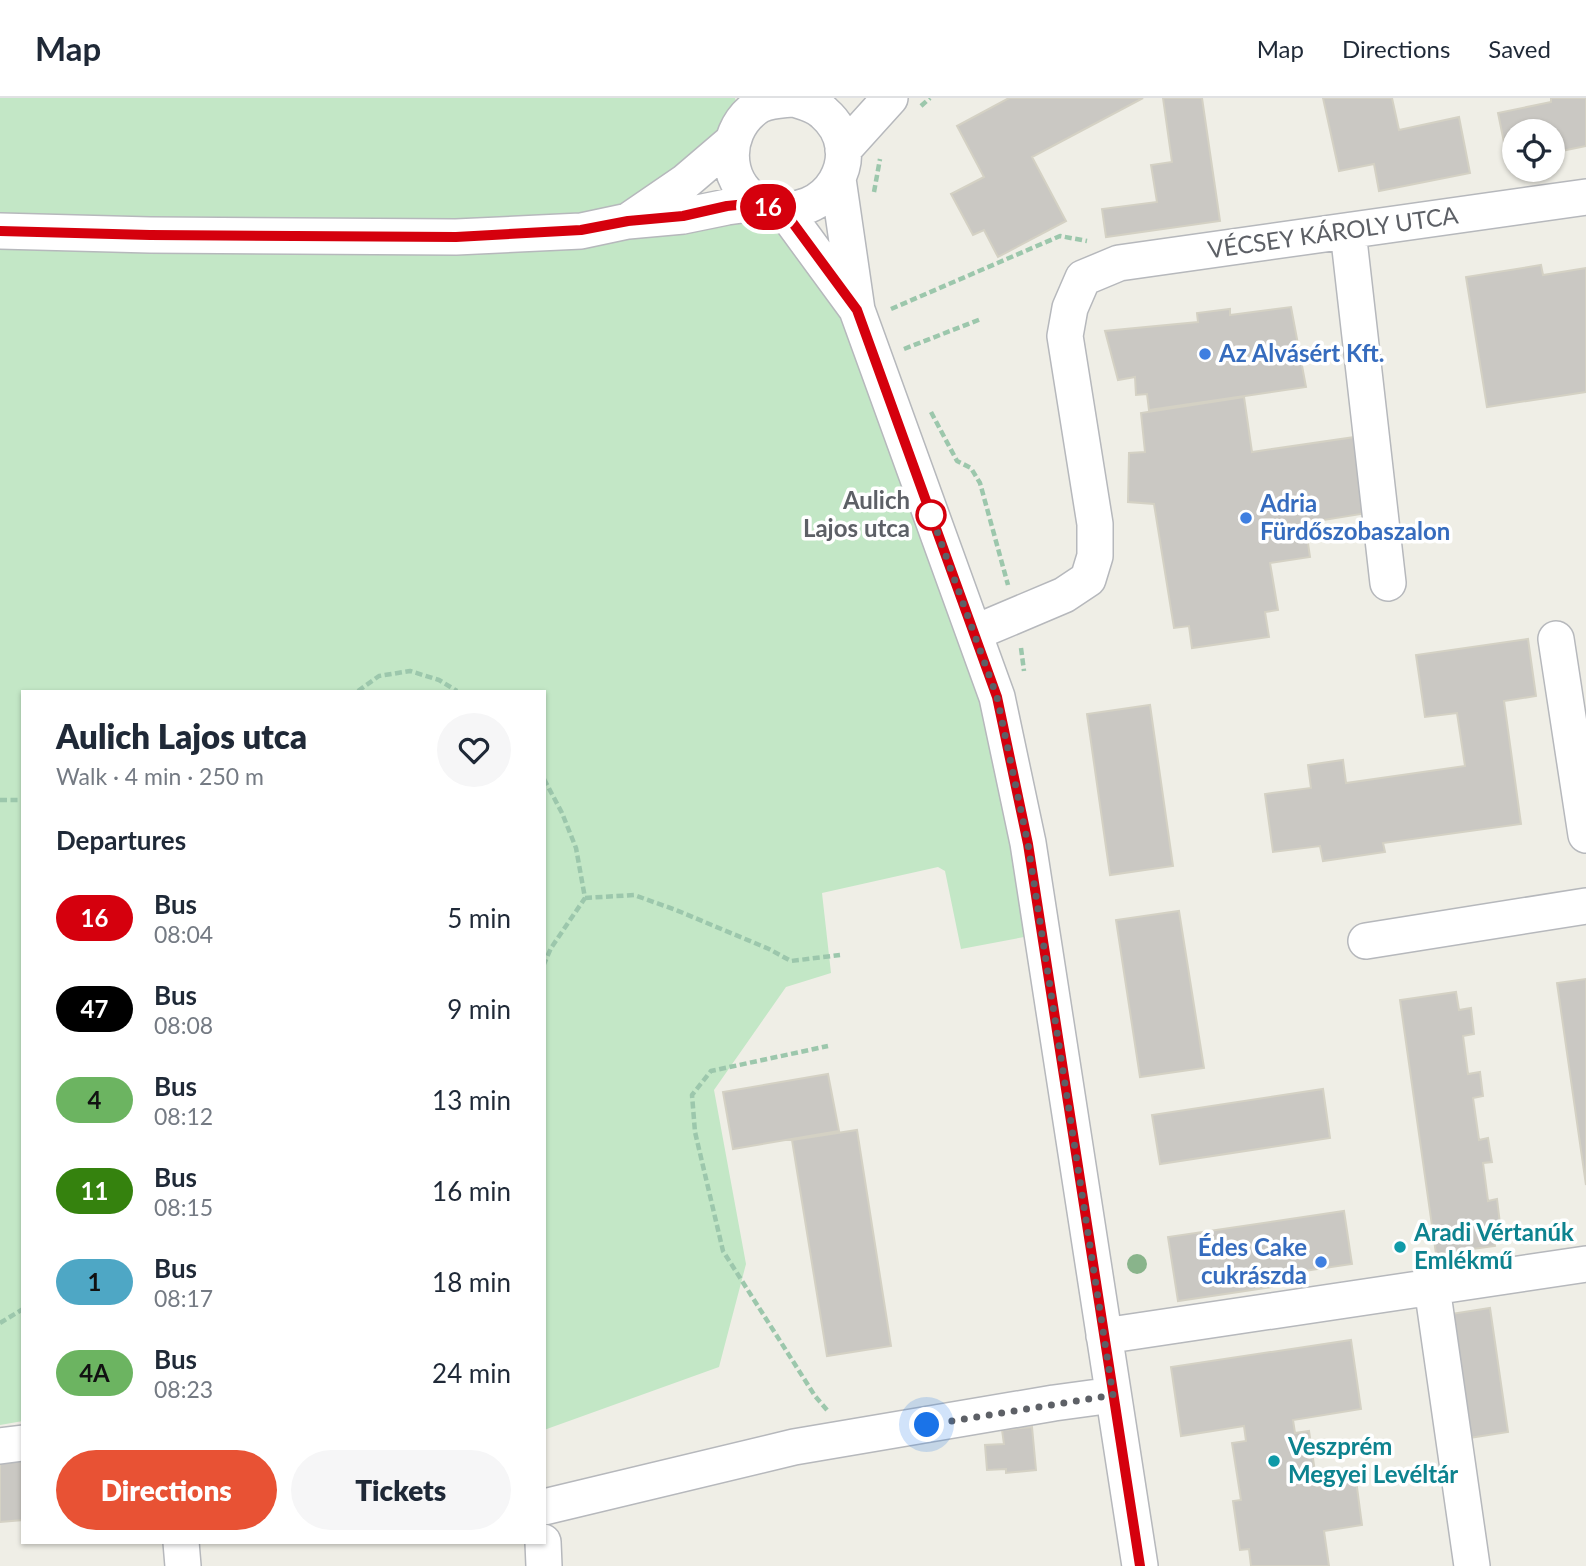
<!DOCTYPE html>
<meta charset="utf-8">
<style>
:root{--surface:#fff;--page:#f6f6f7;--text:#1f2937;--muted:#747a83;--line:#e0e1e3;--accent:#e85234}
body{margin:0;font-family:Lato,sans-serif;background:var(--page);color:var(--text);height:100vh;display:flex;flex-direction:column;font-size:26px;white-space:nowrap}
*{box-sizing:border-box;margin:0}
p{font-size:23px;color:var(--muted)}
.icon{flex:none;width:38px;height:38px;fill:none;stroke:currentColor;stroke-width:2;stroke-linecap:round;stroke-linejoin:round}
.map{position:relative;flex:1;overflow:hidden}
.panel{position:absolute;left:21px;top:592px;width:525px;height:854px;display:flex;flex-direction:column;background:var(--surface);border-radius:0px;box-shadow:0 2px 5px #0004}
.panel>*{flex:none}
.badge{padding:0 14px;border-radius:23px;font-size:24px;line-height:46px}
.fabs{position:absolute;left:1502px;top:21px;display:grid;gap:14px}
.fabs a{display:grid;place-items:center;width:63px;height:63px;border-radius:50%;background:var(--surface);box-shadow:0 2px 5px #0004;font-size:35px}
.you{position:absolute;width:35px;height:35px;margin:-18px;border:5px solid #fff;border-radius:50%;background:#1a73e8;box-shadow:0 0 0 10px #1a73e833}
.map>.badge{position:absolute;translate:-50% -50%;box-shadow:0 0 0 4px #fff}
h2{padding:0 35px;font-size:26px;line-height:63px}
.round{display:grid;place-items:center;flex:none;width:74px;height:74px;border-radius:37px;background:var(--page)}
.summary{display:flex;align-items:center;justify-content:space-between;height:119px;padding:0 35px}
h1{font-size:33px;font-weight:800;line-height:52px}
.cta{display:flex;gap:14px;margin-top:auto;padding:14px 35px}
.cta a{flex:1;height:80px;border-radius:42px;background:var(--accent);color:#fff;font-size:28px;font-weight:800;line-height:80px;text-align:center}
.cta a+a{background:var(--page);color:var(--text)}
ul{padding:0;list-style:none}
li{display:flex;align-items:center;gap:21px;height:91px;padding:0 35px}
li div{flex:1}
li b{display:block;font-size:26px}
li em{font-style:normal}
li .badge{min-width:77px;font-weight:700;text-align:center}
header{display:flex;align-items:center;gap:42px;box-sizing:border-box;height:98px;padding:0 35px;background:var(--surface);border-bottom:2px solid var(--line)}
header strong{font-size:33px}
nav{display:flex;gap:38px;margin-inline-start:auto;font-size:24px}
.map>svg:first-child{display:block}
</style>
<header>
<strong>Map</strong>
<nav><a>Map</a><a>Directions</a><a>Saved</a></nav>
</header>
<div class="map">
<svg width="1586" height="1468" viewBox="0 0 1586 1468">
<rect width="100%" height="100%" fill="#efeee6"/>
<path fill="#c3e7c6" d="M0,0H735L740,20L640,111L782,117L870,239L919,370L1045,835L961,851L945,773L938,769L822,795L831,875L786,889L714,992L746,1166L719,1269L544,1332V593H23V1323L0,1327Z"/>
<path fill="#cac8c3" stroke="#d4d1c4" stroke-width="2" d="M1009,0H1143L1032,59L1066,123L998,159L984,132L973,137L951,96L984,79L957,28Z
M1163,0H1202L1220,123L1106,139L1102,111L1157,104L1151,67L1172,64Z
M1323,0H1392L1399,32L1459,19L1470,75L1379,93L1374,66L1339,73Z
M1551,0H1586V48L1552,55V33H1514V63L1508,64L1498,15L1551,4Z
M1541,167L1543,177L1586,170V294L1487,309L1466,179Z
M1291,209L1306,289L1149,312L1147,296L1136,297L1135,279L1118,282L1105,233L1198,224L1197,215L1230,211V217Z
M1244,299L1252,354L1355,339L1367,415L1305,425L1310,459L1270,465L1278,512L1265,514L1269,539L1192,550L1189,528L1174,530L1154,406L1128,404L1129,355L1145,354L1141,315Z
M1528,541L1536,598L1504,603L1521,726L1383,745L1385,754L1323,763L1320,748L1273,754L1265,696L1311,690L1308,667L1343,662L1346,685L1465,668L1457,615L1425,619L1416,557Z
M1150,607L1173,768L1110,777L1087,616Z
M1179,813L1204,970L1140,979L1116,822Z
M1586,881V1087L1557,885Z
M1456,894L1459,912L1471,910L1474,936L1463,938L1468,976L1480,974L1483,998L1473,1000L1479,1042L1488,1040L1492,1064L1483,1065L1488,1103L1497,1101L1500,1126L1492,1127L1495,1148L1436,1156L1400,902Z
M828,976L839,1033L733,1051L723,994Z
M1323,991L1330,1040L1160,1066L1152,1017Z
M857,1032L891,1248L827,1258L792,1042Z
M1344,1113L1352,1166L1270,1178L1272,1189L1178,1203L1168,1139Z
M1490,1210L1508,1334L1469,1340L1451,1216Z
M1351,1242L1361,1311L1293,1322L1295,1335L1309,1333L1317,1388L1356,1382L1362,1427L1324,1433L1329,1468H1251L1249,1451L1240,1452L1233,1403L1241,1402L1232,1345L1246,1343L1244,1328L1181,1338L1171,1269Z
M1032,1329L1036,1372L1006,1375V1371L987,1372L985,1347L1004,1346L1002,1332Z
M23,1363V1422L0,1424V1365Z"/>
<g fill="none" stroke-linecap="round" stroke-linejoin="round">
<g stroke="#b6b8bc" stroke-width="38">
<path id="minor" d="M791,0C803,4 815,6 824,15C870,55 828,126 768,109C751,104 737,88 733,71C727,46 738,20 760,7C770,2 781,2 791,1
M843,52L890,0
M838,81L857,212L997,599L1028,745L1140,1468
M784,112L855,209
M631,121L685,84L733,43
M0,133L150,137L456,139L581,133L628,123L683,118L727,109L757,105
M1348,133L1388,485
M974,535L1064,497L1088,481L1095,458V426L1065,238L1070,210L1083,180L1119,165L1586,99
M1556,541L1586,737
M1366,843L1586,808
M1432,1189L1472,1468
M1104,1238L1586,1166
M0,1348L23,1345
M544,1409L794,1349L1054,1305L1113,1297
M181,1444L183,1468
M543,1444L544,1468"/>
</g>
<path stroke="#9cc7ac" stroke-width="4.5" stroke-dasharray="7 3.5" stroke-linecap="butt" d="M921,8L930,0
M874,94L880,61
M891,211L1060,138L1087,143
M904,251L981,221
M931,314L957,363L971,370L980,385L1008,487
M1021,550L1024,573
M358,593L379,578L410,573L439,582L457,593
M544,681L562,715L576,750L585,800L551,850L544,866
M0,702H23
M585,800L634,797L676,812L769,851L791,863L840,857
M0,1225L23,1211
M827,1312L815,1298L723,1153L695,1034L692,997L711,973L828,948"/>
<use href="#minor" stroke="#fff" stroke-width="35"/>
</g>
<circle fill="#89b48b" cx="1137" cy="1166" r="10"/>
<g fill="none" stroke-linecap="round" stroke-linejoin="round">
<g stroke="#fff" stroke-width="16">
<path id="line" d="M0,133L150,137L456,139L581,132L628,123L683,118L727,108L757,105L784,113L857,212L997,599L1028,746L1140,1468"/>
</g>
<use href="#line" stroke="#d5000d" stroke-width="10"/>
<path stroke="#5d6066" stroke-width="7" stroke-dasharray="0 12.6" d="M927,1327L1113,1297L1028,746L997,599L929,411L931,417"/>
</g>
<g fill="#3f7fe0" stroke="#fff" stroke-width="2.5">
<circle cx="1205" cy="256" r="7"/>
<circle cx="1246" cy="420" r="7"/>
<circle cx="1321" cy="1164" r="7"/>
</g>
<circle fill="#fff" stroke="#d5000d" stroke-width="3.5" cx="931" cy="417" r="14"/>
<g fill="#0f9aa8" stroke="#fff" stroke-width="2.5">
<circle cx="1400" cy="1149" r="7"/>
<circle cx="1274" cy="1363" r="7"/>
</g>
<g text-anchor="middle" stroke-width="7" stroke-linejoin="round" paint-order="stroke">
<g font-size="24" fill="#5d6066" stroke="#fff">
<text transform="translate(1333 135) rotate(-8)" y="8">VÉCSEY KÁROLY UTCA</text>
</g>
<g font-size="24" font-weight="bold" fill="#366cbe" stroke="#fff" text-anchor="start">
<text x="1219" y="264">Az Alvásért Kft.</text>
<text x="1260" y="414">Adria<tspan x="1260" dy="28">Fürdőszobaszalon</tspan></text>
<text x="1307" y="1158" text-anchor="end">Édes Cake<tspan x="1307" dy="28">cukrászda</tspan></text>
</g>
<g font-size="24" font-weight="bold" fill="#5d6066" stroke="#fff" text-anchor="end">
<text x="910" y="411">Aulich<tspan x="910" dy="28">Lajos utca</tspan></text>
</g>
<g font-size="24" font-weight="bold" fill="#0d838f" stroke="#fff" text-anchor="start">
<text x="1414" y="1143">Aradi Vértanúk<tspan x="1414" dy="28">Emlékmű</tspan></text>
<text x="1288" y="1357">Veszprém<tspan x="1288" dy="28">Megyei Levéltár</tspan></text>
</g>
</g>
</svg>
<div class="fabs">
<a><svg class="icon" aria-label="locate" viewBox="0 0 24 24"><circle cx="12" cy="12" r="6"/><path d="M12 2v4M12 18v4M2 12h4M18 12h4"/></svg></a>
</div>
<div class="you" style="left:927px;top:1327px"></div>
<b class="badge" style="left:768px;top:109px;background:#d5000d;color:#fff">16</b>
<section class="panel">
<div class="summary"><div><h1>Aulich Lajos utca</h1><p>Walk · 4 min · 250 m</p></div><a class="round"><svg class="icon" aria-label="heart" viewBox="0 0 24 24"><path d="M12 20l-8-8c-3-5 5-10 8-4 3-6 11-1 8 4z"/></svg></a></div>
<h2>Departures</h2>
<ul>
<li><span class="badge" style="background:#d5000d;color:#fff">16</span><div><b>Bus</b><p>08:04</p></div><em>5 min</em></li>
<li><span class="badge" style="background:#000;color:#fff">47</span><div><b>Bus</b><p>08:08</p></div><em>9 min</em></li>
<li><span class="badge" style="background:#6cb461;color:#111">4</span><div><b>Bus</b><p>08:12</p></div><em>13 min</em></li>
<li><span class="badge" style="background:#35820e;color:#fff">11</span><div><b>Bus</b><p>08:15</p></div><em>16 min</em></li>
<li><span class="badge" style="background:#4ea7c5;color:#111">1</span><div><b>Bus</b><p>08:17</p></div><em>18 min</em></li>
<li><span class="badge" style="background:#6cb461;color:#111">4A</span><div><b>Bus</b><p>08:23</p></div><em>24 min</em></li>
</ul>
<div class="cta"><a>Directions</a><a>Tickets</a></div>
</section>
</div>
